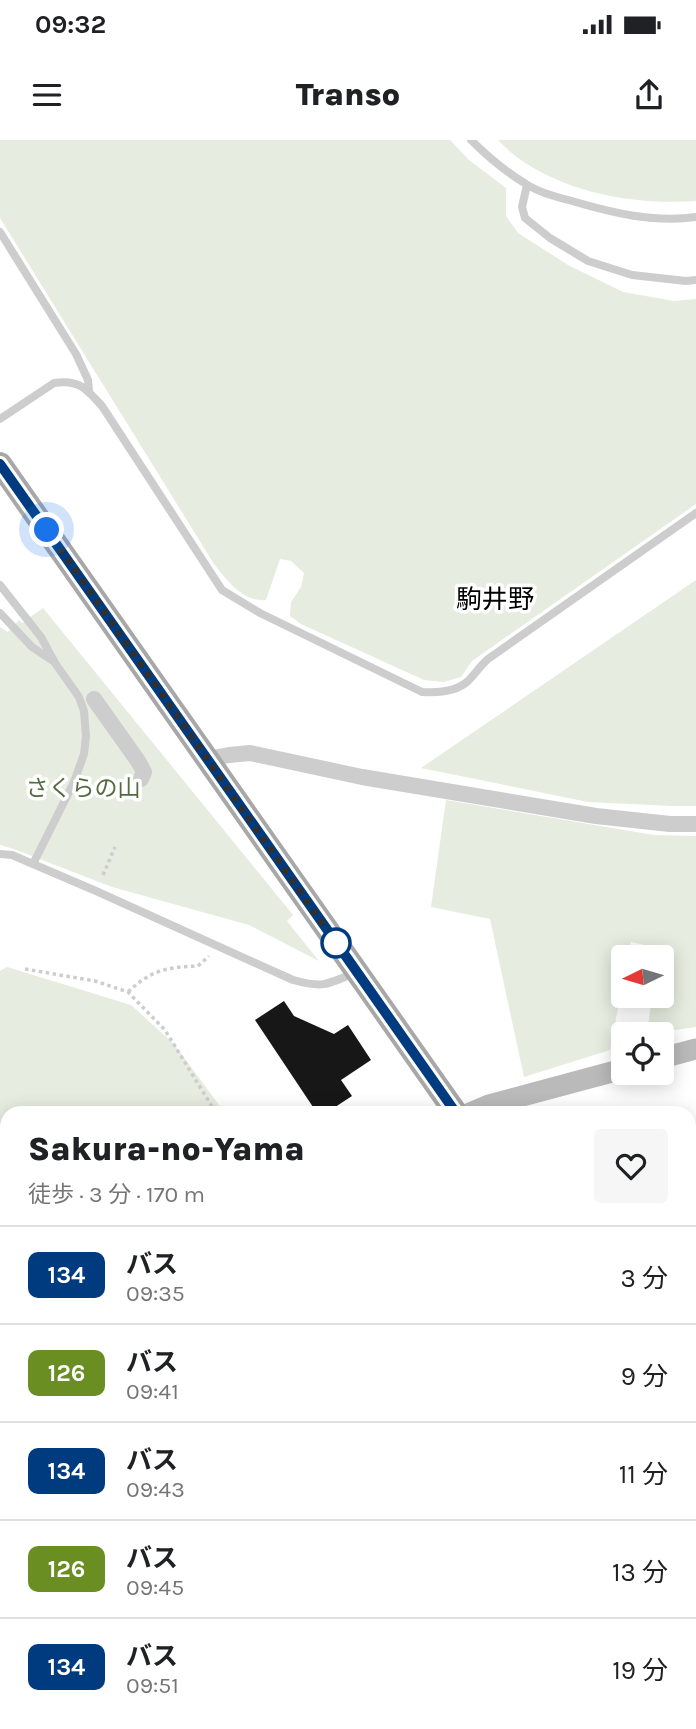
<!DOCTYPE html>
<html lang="ja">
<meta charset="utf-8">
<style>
:root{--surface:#fff;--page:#f6f6f6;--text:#202124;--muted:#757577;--line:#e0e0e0}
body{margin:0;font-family:Karla,"Noto Sans JP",sans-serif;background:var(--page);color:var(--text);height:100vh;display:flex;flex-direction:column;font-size:26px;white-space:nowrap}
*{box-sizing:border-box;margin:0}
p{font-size:23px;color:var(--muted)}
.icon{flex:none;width:38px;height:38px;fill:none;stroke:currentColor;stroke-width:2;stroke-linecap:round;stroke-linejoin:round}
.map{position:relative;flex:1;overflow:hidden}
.sheet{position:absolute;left:0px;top:966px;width:696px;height:623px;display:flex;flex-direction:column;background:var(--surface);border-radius:21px 21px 0 0;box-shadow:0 4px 18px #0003}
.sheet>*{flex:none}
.badge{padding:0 14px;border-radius:10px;font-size:24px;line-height:46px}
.needle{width:46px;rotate:265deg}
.controls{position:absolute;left:611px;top:805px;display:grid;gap:14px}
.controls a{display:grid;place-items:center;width:63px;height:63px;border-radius:7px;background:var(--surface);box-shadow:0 4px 18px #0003;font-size:35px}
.you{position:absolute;width:35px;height:35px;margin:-18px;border:5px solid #fff;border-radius:50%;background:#1a73e8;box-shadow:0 0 0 10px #1a73e833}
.map>.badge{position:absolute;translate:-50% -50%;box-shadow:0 0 0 4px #fff}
.round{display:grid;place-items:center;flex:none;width:74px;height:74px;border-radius:7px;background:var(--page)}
.head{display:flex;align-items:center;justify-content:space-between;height:119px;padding:0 28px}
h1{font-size:33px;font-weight:800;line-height:52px}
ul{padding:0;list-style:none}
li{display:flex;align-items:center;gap:21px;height:98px;padding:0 28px;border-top:2px solid var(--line)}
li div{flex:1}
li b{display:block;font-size:26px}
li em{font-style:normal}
li .badge{min-width:77px;font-weight:700;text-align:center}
.status{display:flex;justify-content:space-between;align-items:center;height:49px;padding:0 35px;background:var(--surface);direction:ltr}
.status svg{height:19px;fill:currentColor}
header{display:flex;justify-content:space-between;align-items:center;height:91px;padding:0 28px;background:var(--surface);font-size:32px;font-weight:800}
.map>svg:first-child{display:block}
</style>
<div class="status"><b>09:32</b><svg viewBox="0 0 49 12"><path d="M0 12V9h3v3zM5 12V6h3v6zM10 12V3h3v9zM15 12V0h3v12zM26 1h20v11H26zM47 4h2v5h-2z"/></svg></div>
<header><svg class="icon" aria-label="menu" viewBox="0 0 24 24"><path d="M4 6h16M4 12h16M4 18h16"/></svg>Transo<svg class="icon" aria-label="share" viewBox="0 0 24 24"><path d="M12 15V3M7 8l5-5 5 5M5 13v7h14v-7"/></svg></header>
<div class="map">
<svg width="696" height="1589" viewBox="0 0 696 1589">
<rect width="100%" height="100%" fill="#fff"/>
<path fill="#e6ecdf" d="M0,0H450L469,20L506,48V76L518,93L568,125L623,152L674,161L696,159V364L472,521L461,537L444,542L424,540L301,484L290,476L291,462L301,447L304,433L291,421L280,419L266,460C242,462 227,440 214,424L0,78Z
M498,0H696V61C635,65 569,54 518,18C511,13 504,6 498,0Z
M696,440V666H673L588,662L421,628Z
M43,468L293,775L287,781L319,821L249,785L112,747L14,709L0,705V487L8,492L19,480L22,483Z
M446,660L654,695L696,696V887L647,894L652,856H662V817H657L658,808L631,802L628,817H623V842L610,910L524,937L490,779L431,767Z
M7,827L131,865L174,904L225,973H7V1030L0,1013V831Z
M0,1133L7,1148V1582H201L204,1589H0Z
M690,1332L696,1342V1519L690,1523V1423L695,1418L690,1404Z
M471,1582H589L584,1589H465Z"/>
<path fill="#171717" d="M284,861L294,876L334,894L348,885L371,920L341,940L352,956L326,973H317L255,880Z"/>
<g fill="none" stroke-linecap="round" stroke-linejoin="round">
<path stroke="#cdcdcd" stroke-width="3.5" stroke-dasharray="3.5 3.5" stroke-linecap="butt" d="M103,735L115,707
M25,829L95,841L128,852L165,890L216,973
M128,852C151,830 167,827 198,826L209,816"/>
<path stroke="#cdcdcd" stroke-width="8" d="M471,0C487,16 506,32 526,44C540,53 557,57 572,61C613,73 654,83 696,77
M527,45L522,67L525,78L550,98L588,121L632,135L686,141L696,140
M0,92L76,214L88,240L89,251
M0,279L54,243C78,239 86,248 102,266L222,450L260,473L422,552C438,553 456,552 468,541C475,534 480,526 488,519L696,373
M0,445L41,497L55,523L79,557L84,571L86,596L84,614L74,642L33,724
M0,473L32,507L53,521
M0,714L12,715L96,751L293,840C322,848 327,845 354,833
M690,1112L696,1107"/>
<path stroke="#cdcdcd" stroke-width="16" d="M94,559L138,621L144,632L141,639
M208,619L229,615L250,613L362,637L596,676L670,684H696"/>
<path stroke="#bababa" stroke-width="21" d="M662,918L696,909
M470,973L489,965L623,929"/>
<path stroke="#a8a8a8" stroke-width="24" d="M0,324L456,973
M690,1312L696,1322"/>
<g stroke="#858585" stroke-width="8">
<path id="rail" d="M0,1062L7,1077
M0,1092L7,1107
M222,1582L225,1589
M235,1582L238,1589"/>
</g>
<use href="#rail" stroke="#fff" stroke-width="5" stroke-dasharray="16" stroke-linecap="butt"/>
</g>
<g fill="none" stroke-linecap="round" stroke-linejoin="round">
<g stroke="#fff" stroke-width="16">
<path id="line" d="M0,324L456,973"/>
</g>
<use href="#line" stroke="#003b80" stroke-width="10"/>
<path stroke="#303030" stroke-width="7" stroke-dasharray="0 12.6" d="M47,390L336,803"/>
</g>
<circle fill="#fff" stroke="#003b80" stroke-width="3.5" cx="336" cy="803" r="14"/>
<g text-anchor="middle" stroke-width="7" stroke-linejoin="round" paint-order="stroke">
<g font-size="23" fill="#536b3f" stroke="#fff">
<text x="83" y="656">さくらの山</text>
</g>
<g font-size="26" fill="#000" stroke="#fff">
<text x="495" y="468">駒井野</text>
</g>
</g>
</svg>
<div class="controls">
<a><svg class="needle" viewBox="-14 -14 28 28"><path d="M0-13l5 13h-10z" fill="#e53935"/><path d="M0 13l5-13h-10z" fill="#757577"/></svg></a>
<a><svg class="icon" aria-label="locate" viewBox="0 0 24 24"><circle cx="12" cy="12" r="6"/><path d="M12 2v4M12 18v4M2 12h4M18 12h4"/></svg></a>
</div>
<div class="you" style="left:47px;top:390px"></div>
<section class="sheet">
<div class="head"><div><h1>Sakura-no-Yama</h1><p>徒歩 · 3 分 · 170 m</p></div><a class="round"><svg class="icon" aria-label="heart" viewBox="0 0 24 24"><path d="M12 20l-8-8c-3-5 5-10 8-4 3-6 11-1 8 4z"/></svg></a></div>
<ul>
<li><span class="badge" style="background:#003b80;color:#fff">134</span><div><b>バス</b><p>09:35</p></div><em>3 分</em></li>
<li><span class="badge" style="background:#6b8e23;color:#fff">126</span><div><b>バス</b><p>09:41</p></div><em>9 分</em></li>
<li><span class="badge" style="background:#003b80;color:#fff">134</span><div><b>バス</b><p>09:43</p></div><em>11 分</em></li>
<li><span class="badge" style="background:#6b8e23;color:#fff">126</span><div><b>バス</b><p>09:45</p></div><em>13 分</em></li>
<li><span class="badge" style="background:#003b80;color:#fff">134</span><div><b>バス</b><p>09:51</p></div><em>19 分</em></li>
</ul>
</section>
</div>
